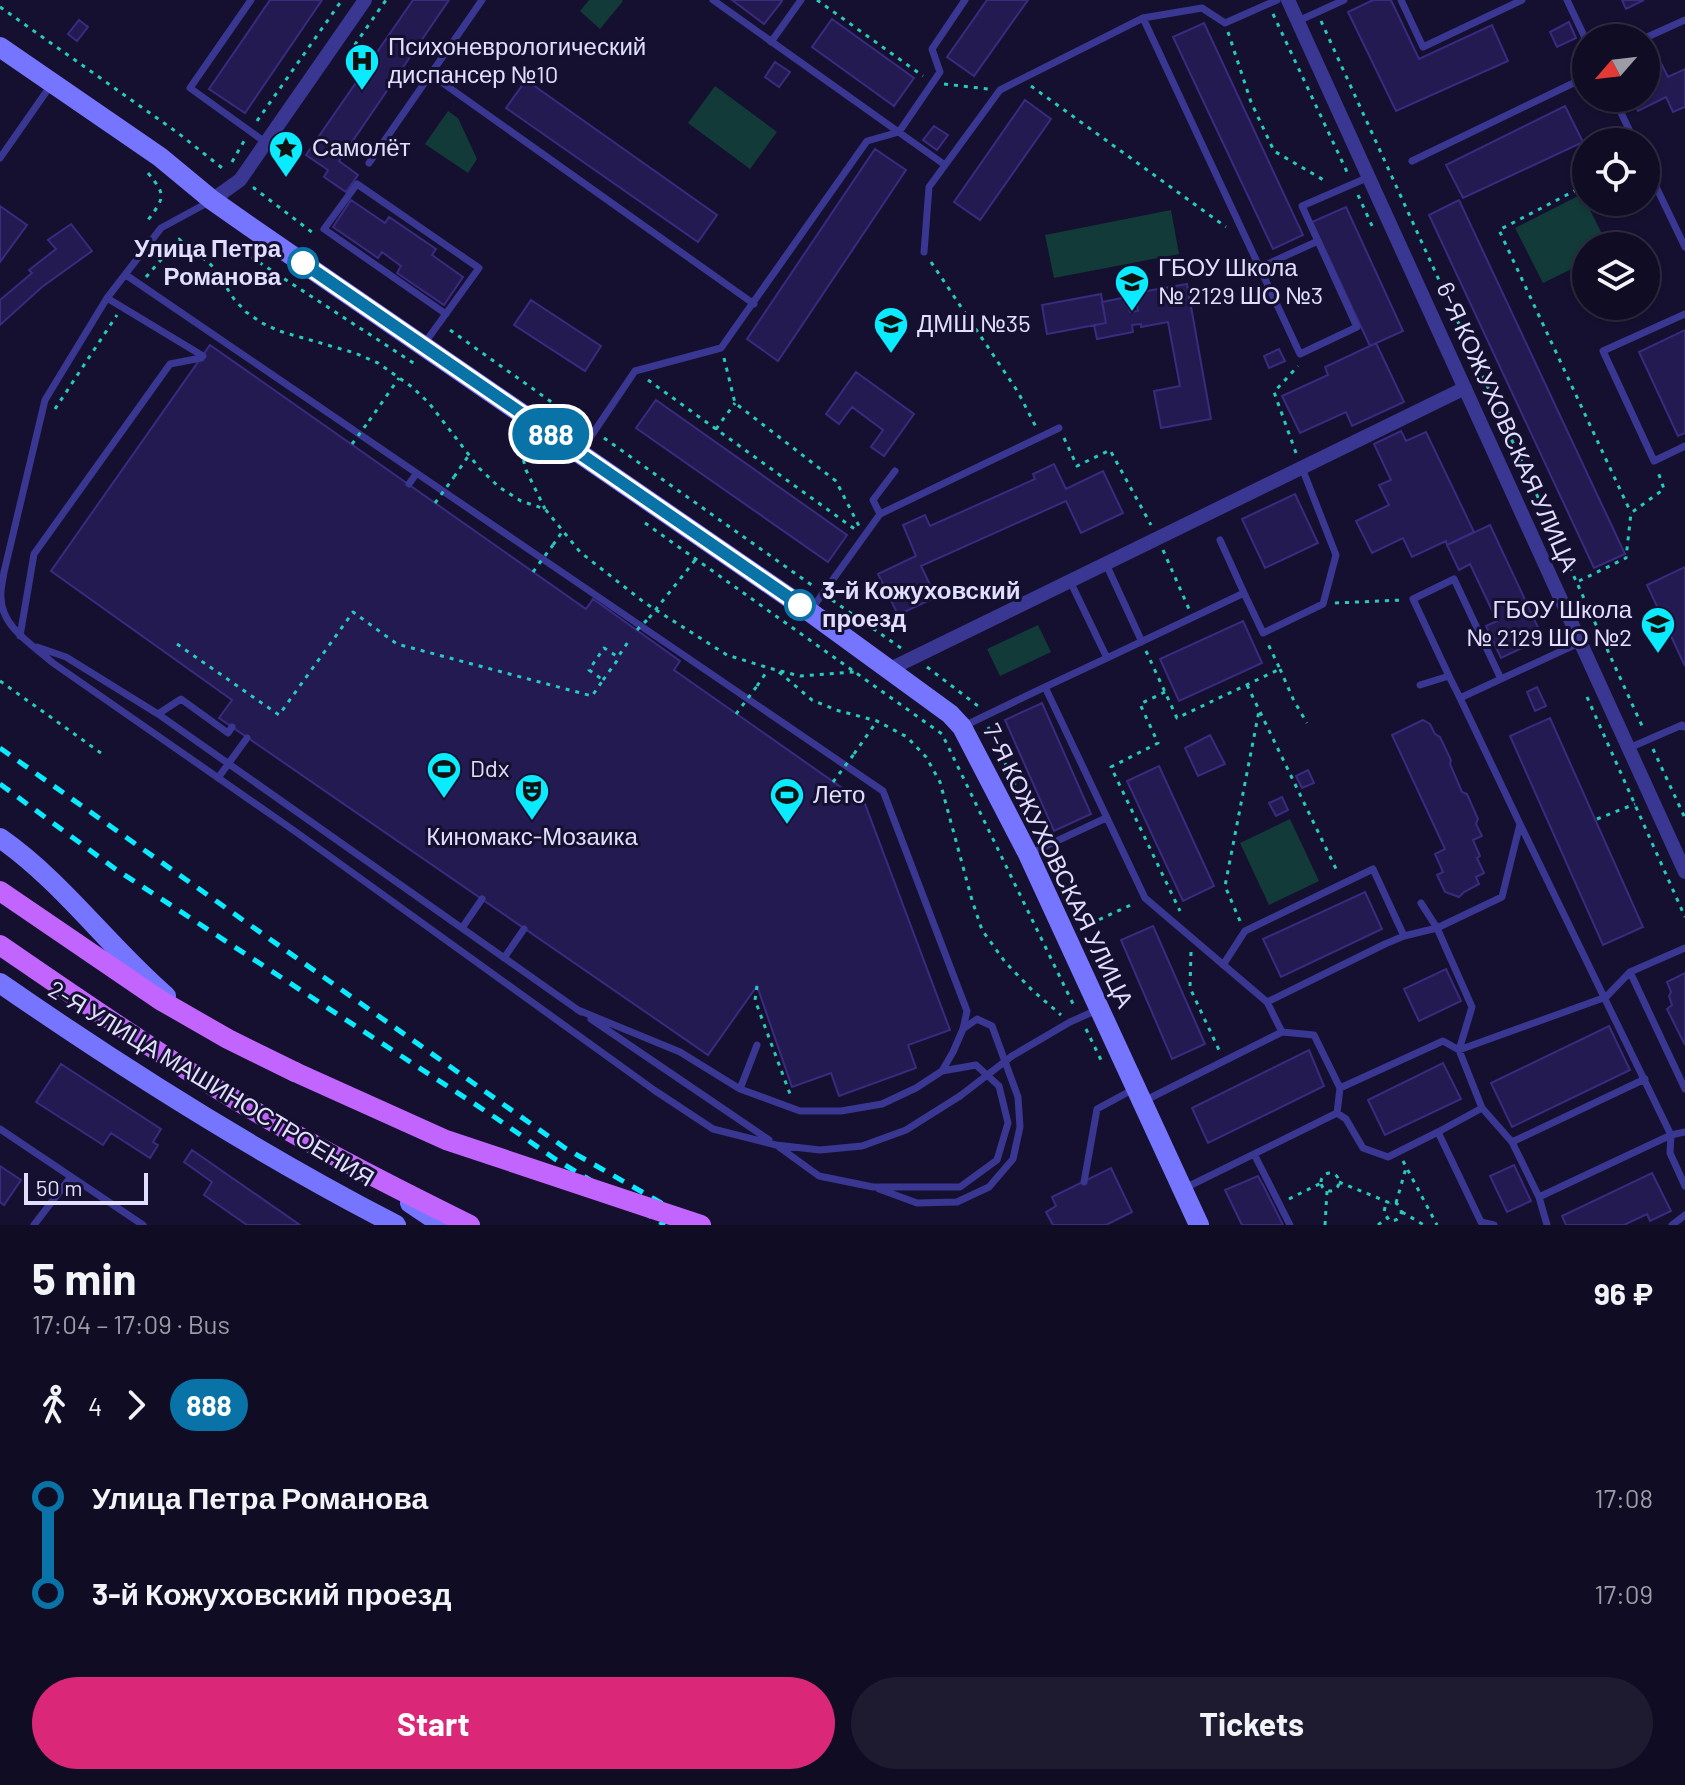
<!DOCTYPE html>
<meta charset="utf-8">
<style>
:root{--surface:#100c23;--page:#1e1a30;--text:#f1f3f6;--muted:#9c9ba6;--line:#302c41;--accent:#db2777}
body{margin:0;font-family:Barlow,sans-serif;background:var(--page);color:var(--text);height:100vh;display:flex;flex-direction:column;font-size:30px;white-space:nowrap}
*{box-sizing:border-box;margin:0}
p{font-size:26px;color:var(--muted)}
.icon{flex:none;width:44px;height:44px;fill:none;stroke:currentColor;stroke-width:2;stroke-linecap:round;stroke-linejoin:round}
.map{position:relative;height:1225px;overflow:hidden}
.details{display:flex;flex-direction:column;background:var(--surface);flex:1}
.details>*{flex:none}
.badge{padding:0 16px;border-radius:26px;font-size:28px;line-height:52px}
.needle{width:52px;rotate:242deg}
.controls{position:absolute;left:1572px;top:24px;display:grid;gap:16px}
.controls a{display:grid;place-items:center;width:88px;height:88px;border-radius:50%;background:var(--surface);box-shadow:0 2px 6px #0004,0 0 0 2px var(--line);font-size:40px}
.scale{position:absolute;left:24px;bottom:20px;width:124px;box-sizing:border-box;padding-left:8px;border:4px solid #e1deff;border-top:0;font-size:22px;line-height:28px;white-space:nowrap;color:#e1deff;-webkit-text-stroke:6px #15102f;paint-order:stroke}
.map>.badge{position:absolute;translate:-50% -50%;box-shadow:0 0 0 4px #fff}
.legs{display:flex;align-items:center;gap:12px;height:88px;padding:0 32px;font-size:26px}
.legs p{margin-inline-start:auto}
.headline{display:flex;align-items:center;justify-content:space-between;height:136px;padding:0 32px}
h1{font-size:44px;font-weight:700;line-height:60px}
.action{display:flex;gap:16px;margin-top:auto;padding:16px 32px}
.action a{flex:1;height:92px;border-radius:48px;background:var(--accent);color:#fff;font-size:32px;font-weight:700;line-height:92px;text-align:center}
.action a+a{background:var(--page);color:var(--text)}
ul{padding:0 32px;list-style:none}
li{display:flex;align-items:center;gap:28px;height:96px;font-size:30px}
li i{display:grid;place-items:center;width:12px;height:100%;margin:0 10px;background:currentColor}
li i::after{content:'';width:20px;height:20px;margin:-10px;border:6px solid;border-radius:50%;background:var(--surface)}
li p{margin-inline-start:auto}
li:first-child i{background:linear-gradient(#0000 50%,currentColor 0)}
li:last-child i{background:linear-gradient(currentColor 50%,#0000 0)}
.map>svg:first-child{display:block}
</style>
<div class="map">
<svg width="1685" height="1225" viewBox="0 0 1685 1225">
<rect width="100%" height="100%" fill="#15102f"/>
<path fill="#123a38" d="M589,0H622L623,1L600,29L580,11Z
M715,86L777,132L750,169L688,123Z
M448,111L458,118L477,159L468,173L425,144Z
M1582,194L1608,246H1586V262L1543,283L1515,228Z
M1171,210L1179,254L1054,278L1045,235Z
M1038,625L1051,652L1000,676L987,649Z
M1290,819L1319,881L1269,905L1240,843Z"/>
<path fill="#241a52" stroke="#3a2a80" stroke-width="2" d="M270,0H322L245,113L209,89Z
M413,0H449L339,161L358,175L346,192L324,177L328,170L306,155Z
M732,0H781L782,1L764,24Z
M987,0H1028L974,76L947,57Z
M1373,0H1391L1419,59L1492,25L1508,61L1396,111L1348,12Z
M1622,0H1644L1626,9Z
M832,19L914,78L894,106L812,47Z
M79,20L88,27L77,41L68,34Z
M1569,22L1576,38L1557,47L1550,32Z
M1204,23L1303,235L1273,249L1173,37Z
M775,62L790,72L779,87L765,77Z
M1661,63L1668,77L1685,69V107L1673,112L1666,97L1638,111L1632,98H1646V70Z
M526,80L717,215L698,242L506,108Z
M1025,100L1051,119L980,220L954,202Z
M1565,106L1583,142L1463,198L1446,165Z
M934,126L948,135L937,150L923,140Z
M875,149L906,170L778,361L747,339Z
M351,200L385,223L389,217L436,249L432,255L463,277L444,305L397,273L401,266L382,252L378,258L333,227Z
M1459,200L1625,554L1594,568L1429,215Z
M0,206L27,225L0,262Z
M1346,207L1403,331L1370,346L1312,222Z
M71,224L92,251L42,287L0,325V300L32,273L29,270L56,249L48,240Z
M1187,284L1211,419L1161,428L1154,391L1180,386L1168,322L1141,327V324L1132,325L1133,332L1097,339L1094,325L1106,323L1102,302L1127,297L1130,312L1138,311L1135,293Z
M1101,294L1106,323L1047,334L1042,305Z
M531,300L601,346L585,371L514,325Z
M1685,330V433L1678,436L1639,352Z
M1376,343L1404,402L1352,426L1346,412L1300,433L1282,396L1328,375L1325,367Z
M210,345L586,609L593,599L680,661L674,670L865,804L950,1030L908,1045L916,1068L839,1096L831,1073L792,1087L757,986L708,1055L219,718L232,700L51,571Z
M1279,349L1285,361L1269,368L1264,356Z
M856,372L914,414L884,456L871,447L883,430L852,407L839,424L826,414Z
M656,400L847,535L828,562L636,428Z
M1401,431L1406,441L1426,432L1474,532L1447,545L1446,541L1412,557L1403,538L1372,553L1356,521L1389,505L1379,485L1391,480L1374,444Z
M1054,464L1066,489L1103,471L1123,513L1081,533L1066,501L921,566L936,597L898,615L878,574L916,556L903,525L925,515L930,526L1035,479L1033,474Z
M1295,494L1318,543L1265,568L1242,519Z
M1490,525L1543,638L1501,658L1486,626L1497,621L1470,564L1459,570L1447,545Z
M1685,567V666L1647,585Z
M1243,621L1262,663L1179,701L1160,659Z
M1537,687L1546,706L1535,711L1527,692Z
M1042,703L1091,814L1054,831L1005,720Z
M1550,718L1643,927L1603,945L1510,736Z
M1423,720L1430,724L1435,734L1440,737L1451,760L1450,764L1462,792L1467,794L1478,819L1476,824L1482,836L1473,840L1480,856L1477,858L1484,873L1476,877L1479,884L1464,892L1459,897L1445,892L1437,875L1443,872L1435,854L1445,849L1392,735Z
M1210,735L1225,764L1198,776L1185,748Z
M1159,766L1214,886L1183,901L1127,781Z
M1308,770L1314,783L1302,788L1296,776Z
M1282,797L1288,810L1276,816L1269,803Z
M1365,892L1382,929L1281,977L1263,939Z
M1153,926L1205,1044L1172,1059L1121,940Z
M1446,969L1461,1001L1419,1021L1404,989Z
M1685,973V1045L1667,1009L1672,1005L1669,996L1671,992L1667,982Z
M1609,1026L1630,1070L1512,1127L1491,1083Z
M1309,1050L1324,1086L1208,1143L1192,1108Z
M1443,1063L1461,1099L1385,1135L1368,1100Z
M61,1064L161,1129L153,1142L158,1145L150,1158L111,1133L103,1145L36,1102Z
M192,1150L300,1225H247L204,1195L212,1182L184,1162Z
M1514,1165L1531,1201L1507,1212L1490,1176Z
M0,1166L21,1180L4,1205L0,1202Z
M1111,1168L1132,1212L1106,1225H1053L1046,1212L1056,1206L1052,1197Z
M1652,1173L1671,1211L1650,1221L1647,1214L1624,1225H1566L1562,1216Z
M1258,1176L1264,1187L1283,1225H1242L1225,1190Z"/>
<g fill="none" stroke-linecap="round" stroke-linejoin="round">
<path stroke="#27cbbd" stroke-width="3" stroke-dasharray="4 6" stroke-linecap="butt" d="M817,0L923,76
M0,7L178,133L226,171
M1273,14L1348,174
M1321,21L1643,728
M1228,32L1251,102L1274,151L1327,182
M349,53L386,0
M944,84L988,89
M1031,86L1226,227
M257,121L342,0
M232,162L244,141
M148,173C166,195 165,197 148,220
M1586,185L1499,230L1631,513
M255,187L254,188L313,233
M1358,195L1373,228
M234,246L415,364
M931,262L1018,392L1036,427
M146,277L179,239L195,254L206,260L214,268L234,299L246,312L262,323L279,331L355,353L378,363L412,387L429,403L479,468L499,487L521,501L545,509L580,552L645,603L727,655L769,668L800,676L854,672
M450,330L584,425
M724,358L735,403L836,481L859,526
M648,380L856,530
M55,409L117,315
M369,421L399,378
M716,429L735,403
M516,431L526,470L545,509
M604,438L813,586
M1064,438L1077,466L1110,450L1151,525
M1296,453L1274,392L1298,366
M454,477L469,455
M645,523L942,734L1075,1008
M553,545L562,532
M1163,550L1189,609
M1579,581L1626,558L1631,513L1664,489L1658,472
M832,600L901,648
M1335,603L1403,600
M649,618L696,559
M177,644L279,715L353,612L397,644L592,696L603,680L589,670L604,648L618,657L630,639
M1146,651L1177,718L1280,669L1268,644
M927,667L978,706
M1280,669L1294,701L1307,723
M779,672L812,700L836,710L877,721L907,737L926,757L940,782L972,900L982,930L1005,962L1032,990L1061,1015
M603,680L619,658
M0,681L101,753
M1247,685L1338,873
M757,686L768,670
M1165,692L1140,704L1158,743L1111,767L1180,911
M1587,697L1685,917
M988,727L1017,789
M1653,749L1685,818
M854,754L877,721
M1597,819L1635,804
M1240,921L1225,886L1259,711
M1081,928L1135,903
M1191,952L1190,988L1219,1050
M757,986L755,1000L790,1094
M1086,1029L1102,1062
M1403,1161L1437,1225
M1321 1182a9 9 0 1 1 18 0a9 9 0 1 1-18 0Z
M1339,1182L1390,1203H1396C1405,1210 1402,1221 1390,1221L1384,1213L1385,1207L1390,1203
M1289,1199L1321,1183
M1396,1203L1406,1168
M1402,1212L1424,1225
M1325,1225L1327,1191
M1378,1225L1387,1218"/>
<path stroke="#393792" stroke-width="7" d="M251,0L190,88L265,142
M713,0L945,165
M1401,0L1423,47L1522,0
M1567,0L1586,40
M1143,18L1300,354L1357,327L1302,206L1369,177
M1298,21L1344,0
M1645,38L1685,20
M771,42L801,0
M430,74L754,304
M1614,98L1635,142
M0,158L51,85
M1412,161L1586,77
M369,163L482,0
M1646,166L1685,247
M209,202L161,228L107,298L45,400L4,572C3,580 0,590 1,598C2,628 33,645 53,663L296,832L654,1090L713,1129L776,1145L820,1150L862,1146L906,1130L960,1096
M924,252L929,187L1000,90L1143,18L1202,8L1225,23L1277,0
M1261,267L1318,241
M126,275L883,791L967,1011L963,1029L953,1052L942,1071L916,1088L882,1104L841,1111H800L740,1089L680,1052L578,1010
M107,298L203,356
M1685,314L1603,351L1654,461L1685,446
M424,344L479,268L357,184L324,229L446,314
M581,451L635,371L721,348L867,141L899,132L940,72L932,49L965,0
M409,484L416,474
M880,514L873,500L895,471
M1220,540L1244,593
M1106,564L1142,642
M811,610L880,514L1059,428
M20,636L34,554L170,364L201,358
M37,647L66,657L158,714L581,1012
M1107,658L1244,593L1263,633L1323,604L1336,555L1302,468
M1449,676L1413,599L1454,579L1501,679
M1420,685L1449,676L1460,698
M1045,687L1107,658L1070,581
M158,714L181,699L228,733L232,727
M964,726L1045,687L1145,898L1267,1002L1282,1032L1314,1035L1340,1088
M1629,748L1682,725L1685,727
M218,778L247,738
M1520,824L1671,1135L1670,1153L1685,1186
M1029,854L1106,818
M1421,903L1437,928L1472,1007L1459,1050L1482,1108L1438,1132L1481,1222L1494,1225
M462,928L482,899
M504,958L524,929
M1223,965L1245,931L1373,869L1404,936
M1630,972L1685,1089
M1267,1002L1385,944L1404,936L1437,928L1502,897L1520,824L1460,698L1581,642
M591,1019L769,1140
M1012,1056L1070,1022L1097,1010
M740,1089L757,1045
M1144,1101L1282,1032
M1482,1108L1512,1142L1539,1197
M1337,1113L1346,1119L1363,1148L1388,1157L1438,1132
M0,1129L143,1225
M1512,1142L1645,1079
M779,1147L819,1176L873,1187H960L997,1160L1008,1123L999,1086L976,1065L942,1071
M1254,1154L1290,1225
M1084,1182L1097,1109L1132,1090
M1185,1188L1337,1113L1340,1088L1443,1041L1459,1050L1606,997L1630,972L1685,948
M879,1189L917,1203L957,1202L989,1187L1013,1159L1020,1127L1018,1097L992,1026L977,1019L963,1029
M34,1225L70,1178
M1547,1225L1539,1197L1671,1135L1685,1132
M1672,1225L1685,1215"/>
<path stroke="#393792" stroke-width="14" d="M1288,0L1685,872
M212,200L240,180L365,0
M890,669L1465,388"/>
<path stroke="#7675ff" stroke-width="20" d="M0,47L160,157L212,200L249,226L810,612L950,714L962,727L1028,854L1199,1225
M0,838C63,882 108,946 166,996
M0,983C127,1071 259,1154 396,1225
M410,1203L443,1225"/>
<path stroke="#c265ff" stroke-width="20" d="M0,891L160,1000L228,1039L295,1072
M0,945C67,991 133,1037 203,1080C289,1134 379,1180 470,1225"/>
<path stroke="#0aebff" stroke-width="5" stroke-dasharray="12 10" stroke-linecap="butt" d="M0,748L565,1148L700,1225
M0,784L114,868L496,1118L555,1159L665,1225"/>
<path stroke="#27cbbd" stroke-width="3" stroke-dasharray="4 6" stroke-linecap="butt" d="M352,444L369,421
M435,503L454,477
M533,572L553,545
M637,630L649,618
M736,714L757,686
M833,782L854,754"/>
<path stroke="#393792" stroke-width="7" d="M960,1096L1012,1056"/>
<path stroke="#c265ff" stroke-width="20" d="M295,1072L446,1140L701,1225"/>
</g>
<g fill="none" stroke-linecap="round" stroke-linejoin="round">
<g stroke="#fff" stroke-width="18">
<path id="line-1" d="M303,263L800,605"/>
</g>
<use href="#line-1" stroke="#0973a7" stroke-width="12"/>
</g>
<defs>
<g id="hospital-pin" transform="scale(1.8)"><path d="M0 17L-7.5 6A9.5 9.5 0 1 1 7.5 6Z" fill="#0aebff" stroke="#15102f"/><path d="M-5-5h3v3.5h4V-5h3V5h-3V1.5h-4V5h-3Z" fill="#111"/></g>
<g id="sight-pin" transform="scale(1.8)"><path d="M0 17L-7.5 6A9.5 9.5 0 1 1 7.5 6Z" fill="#0aebff" stroke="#15102f"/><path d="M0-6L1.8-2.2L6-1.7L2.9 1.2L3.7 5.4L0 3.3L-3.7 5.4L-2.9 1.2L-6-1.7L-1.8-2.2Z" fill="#111"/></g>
<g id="school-pin" transform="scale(1.8)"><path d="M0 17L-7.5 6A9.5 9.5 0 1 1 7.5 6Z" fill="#0aebff" stroke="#15102f"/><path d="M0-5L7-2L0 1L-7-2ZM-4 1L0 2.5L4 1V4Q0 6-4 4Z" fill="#111"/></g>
<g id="stadium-pin" transform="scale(1.8)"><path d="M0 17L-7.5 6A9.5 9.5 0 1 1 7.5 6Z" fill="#0aebff" stroke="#15102f"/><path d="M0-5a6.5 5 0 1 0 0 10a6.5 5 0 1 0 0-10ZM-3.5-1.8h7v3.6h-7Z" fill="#111"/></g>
<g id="theatre-pin" transform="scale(1.8)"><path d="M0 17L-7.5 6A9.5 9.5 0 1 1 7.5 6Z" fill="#0aebff" stroke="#15102f"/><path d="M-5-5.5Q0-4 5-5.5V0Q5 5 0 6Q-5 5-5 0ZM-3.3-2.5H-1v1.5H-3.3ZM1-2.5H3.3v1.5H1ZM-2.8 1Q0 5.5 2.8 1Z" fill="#111"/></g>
</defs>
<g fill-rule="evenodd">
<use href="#hospital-pin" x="362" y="61"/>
<use href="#sight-pin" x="286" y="148"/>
<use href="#school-pin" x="1132" y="282"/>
<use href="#school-pin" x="891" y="324"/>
<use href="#school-pin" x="1658" y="624"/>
<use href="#stadium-pin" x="444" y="769"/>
<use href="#theatre-pin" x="532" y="791"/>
<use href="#stadium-pin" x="787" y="795"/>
</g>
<g fill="#fff" stroke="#0973a7" stroke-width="4">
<circle cx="303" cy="263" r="14"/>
<circle cx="800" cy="605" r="14"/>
</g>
<g text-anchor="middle" stroke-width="6" stroke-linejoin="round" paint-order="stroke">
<g font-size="24" fill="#e1deff" stroke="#15102f" text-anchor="start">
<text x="388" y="55">Психоневрологический<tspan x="388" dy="28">диспансер №10</tspan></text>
<text x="312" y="156">Самолёт</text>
<text x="1158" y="276">ГБОУ Школа<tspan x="1158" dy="28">№ 2129 ШО №3</tspan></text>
<text x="917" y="332">ДМШ №35</text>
<text x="1632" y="618" text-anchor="end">ГБОУ Школа<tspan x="1632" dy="28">№ 2129 ШО №2</tspan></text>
<text x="470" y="777">Ddx</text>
<text x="813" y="803">Лето</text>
<text x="532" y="845" text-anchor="middle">Киномакс-Мозаика</text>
</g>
<g font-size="24" font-weight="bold" fill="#e1deff" stroke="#15102f" text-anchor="end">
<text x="281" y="257">Улица Петра<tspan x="281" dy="28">Романова</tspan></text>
<text x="822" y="599" text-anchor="start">3-й Кожуховский<tspan x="822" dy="28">проезд</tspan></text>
</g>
<g font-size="24" fill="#e1deff" stroke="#15102f">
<text transform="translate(1507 427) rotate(66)" y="8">6-Я КОЖУХОВСКАЯ УЛИЦА</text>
<text transform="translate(1058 866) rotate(64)" y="8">7-Я КОЖУХОВСКАЯ УЛИЦА</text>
<text transform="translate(211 1084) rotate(31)" y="8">2-Я УЛИЦА МАШИНОСТРОЕНИЯ</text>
</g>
</g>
</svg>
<div class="controls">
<a><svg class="needle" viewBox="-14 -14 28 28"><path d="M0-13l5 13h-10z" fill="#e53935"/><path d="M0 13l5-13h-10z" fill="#9c9ba6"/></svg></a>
<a><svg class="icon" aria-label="locate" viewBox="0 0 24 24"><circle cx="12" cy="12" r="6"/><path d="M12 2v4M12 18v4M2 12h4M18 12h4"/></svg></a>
<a><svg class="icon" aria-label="layers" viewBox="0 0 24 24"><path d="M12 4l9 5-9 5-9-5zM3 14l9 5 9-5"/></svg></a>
</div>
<div class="scale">50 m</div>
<b class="badge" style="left:551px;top:434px;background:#0973a7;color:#fff">888</b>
</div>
<section class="details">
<div class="headline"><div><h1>5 min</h1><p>17:04 – 17:09 · Bus</p></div><b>96 ₽</b></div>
<div class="legs"><svg class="icon" aria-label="walk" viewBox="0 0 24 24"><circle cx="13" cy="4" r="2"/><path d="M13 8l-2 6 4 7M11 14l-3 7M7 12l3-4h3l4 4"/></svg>4<svg class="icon" aria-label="forward" viewBox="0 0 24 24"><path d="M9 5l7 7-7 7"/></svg><b class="badge" style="background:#0973a7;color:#fff">888</b></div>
<ul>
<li><i style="color:#0973a7"></i><b>Улица Петра Романова</b><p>17:08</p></li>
<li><i style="color:#0973a7"></i><b>3-й Кожуховский проезд</b><p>17:09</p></li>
</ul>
<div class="action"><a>Start</a><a>Tickets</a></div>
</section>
